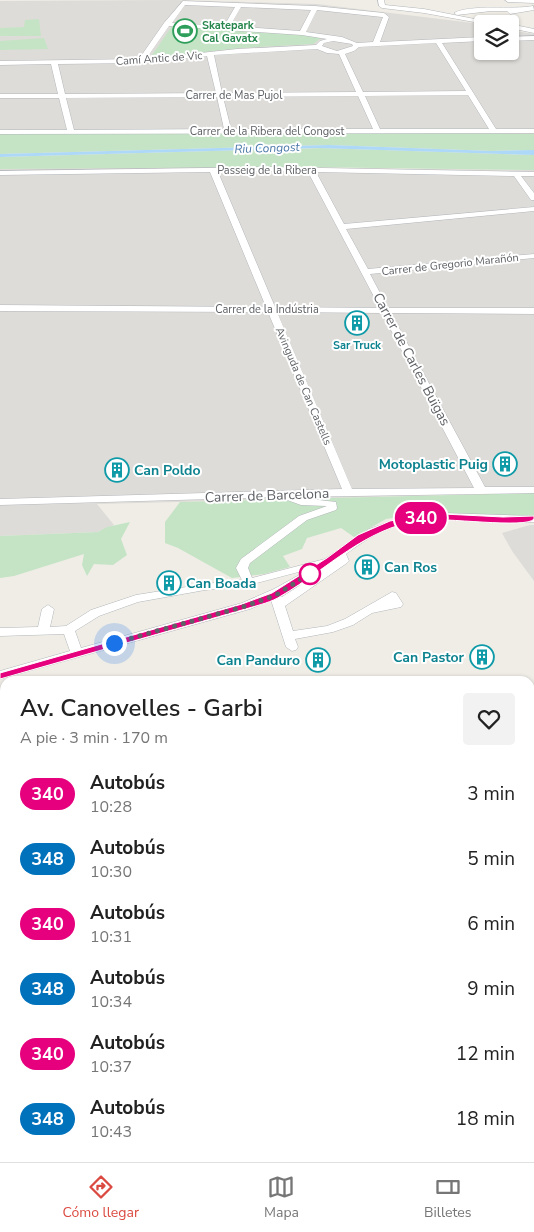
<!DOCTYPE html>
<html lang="es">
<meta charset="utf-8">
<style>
:root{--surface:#fff;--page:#f2f2f2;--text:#222;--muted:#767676;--line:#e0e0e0;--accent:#db4a40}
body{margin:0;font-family:"Nunito Sans",sans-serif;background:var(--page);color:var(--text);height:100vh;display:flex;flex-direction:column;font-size:19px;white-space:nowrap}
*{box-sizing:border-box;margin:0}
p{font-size:16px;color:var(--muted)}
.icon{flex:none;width:28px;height:28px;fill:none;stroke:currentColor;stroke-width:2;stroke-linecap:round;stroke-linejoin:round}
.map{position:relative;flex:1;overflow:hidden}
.details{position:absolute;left:0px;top:676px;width:535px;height:486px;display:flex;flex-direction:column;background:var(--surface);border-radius:15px 15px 0 0;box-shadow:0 1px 4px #0004}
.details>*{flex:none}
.badge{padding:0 10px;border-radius:16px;font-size:18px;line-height:32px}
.controls{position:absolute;left:474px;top:15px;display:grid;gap:10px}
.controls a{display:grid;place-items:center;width:45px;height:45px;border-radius:5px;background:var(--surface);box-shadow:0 1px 4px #0004;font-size:25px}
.you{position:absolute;width:25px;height:25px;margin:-12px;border:4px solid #fff;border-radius:50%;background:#1a73e8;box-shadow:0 0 0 8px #1a73e833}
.map>.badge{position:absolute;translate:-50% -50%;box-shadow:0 0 0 2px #fff}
.round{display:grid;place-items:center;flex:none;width:52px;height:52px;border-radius:5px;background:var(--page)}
.head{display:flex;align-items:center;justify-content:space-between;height:85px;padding:0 20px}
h1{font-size:24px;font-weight:600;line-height:38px}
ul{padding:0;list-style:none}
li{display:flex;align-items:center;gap:15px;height:65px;padding:0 20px}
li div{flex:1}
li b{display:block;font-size:19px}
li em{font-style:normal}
li .badge{min-width:55px;font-weight:700;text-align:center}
.dock{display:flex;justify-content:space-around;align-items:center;height:70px;border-top:1px solid var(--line);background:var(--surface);font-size:14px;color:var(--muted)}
.dock a{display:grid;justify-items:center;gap:2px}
.dock .on{color:var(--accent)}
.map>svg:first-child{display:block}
</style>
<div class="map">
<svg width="534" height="1162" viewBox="0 0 534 1162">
<rect width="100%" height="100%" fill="#efede6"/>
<path fill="#dedcd8" d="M176,0L317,4L473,23L482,25V51H510V30L534,34V134L369,132L0,134V1Z
M158,166L534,170V493L97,504L114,525L98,532L0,536V169Z
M530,525H534V581L512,551L502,533Z"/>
<path fill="#c5e4c5" d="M39,19L41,36H0V28L24,27L25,20Z
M172,26L301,35L321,38L313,44L241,48L150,58Z
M44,38L48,49L0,50V41Z
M369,132L534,134V150L492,151L329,145L0,154V134Z
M321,148L534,155V170L300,167L0,169V157Z
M534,493V516L418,514L386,519L354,537L341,528L307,538L302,549L283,556L290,567L264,574L232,578L178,548L165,543V522L180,502Z
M130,522L121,539L127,555L113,565L94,564L87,576L82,565L84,554L14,576L0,578V536L98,532L107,527Z
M5,837V1000L0,1002V839Z
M5,1143V1158H78V1162H0V1144Z"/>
<path fill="#add8f8" d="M329,145L492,151L534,150V155L319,148L0,157V154Z"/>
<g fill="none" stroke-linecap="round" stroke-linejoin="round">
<path stroke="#add8f8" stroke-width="3" d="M530,752L534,753
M0,957L5,954
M342,1162L343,1158"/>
<g stroke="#b3b6ba" stroke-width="1">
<path id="minor" d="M378,0H384L385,5L424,9L500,24H485L424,13L382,8L379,6Z
M505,0H534V3L508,2Z
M183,1L315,6L384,13L389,17L380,42L482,37V41L442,43L496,129H534V133L0,134V130H67L59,98H0V94H58L51,64L0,65V61L139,59L164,23ZM185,5L235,7L224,26L172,23ZM241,7L311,10L300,31L230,26ZM317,10L382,17H383L373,42L357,43L342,37L306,32ZM169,26L302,35L327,39L320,41L316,45L237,49L146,59ZM333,41L352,44L353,46L337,51L322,46L324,43ZM436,43L466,91L363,92L345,54L354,51L359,47ZM317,49L327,53L339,54L356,92L222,93L214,55ZM207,56L216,93L65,94L58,64L141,63ZM468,95L489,129H380L365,96ZM358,96L373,129H231L223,97ZM217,97L224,129L74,130L66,98Z
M533,6L534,10L510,14L507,11H491L457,15L454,13C471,4 512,10 533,6Z
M510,24L534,29V33L510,28Z
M534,36V40L510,41V37Z
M269,167L534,172V176H521L534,193V200H531L514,176L316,172L344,224L534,207V211L346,229L368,269L534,254V258L370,274L388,308H534V314L391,313L485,487H534V493L293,497L336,502L337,508L336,510L307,520L250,563L248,568L252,578L325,559L369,529L407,516L443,513L534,516V522C486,523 431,510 385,530C371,536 358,545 346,554L349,561L347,563L285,606L293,631L327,626L345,619L392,592L396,593L403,604L401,607L372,613L353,625L333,632L295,639L298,647L296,650L292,651L286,647L271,600L250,609L0,679V671L70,651L64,634L0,636V628L38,627L42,609L48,605L54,609L50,627L66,626L91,610L136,595L205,584L242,580L236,568L241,559L299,516L327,506L301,505L279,497L0,505V499L342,489L268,312L0,311V305L266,307L210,172L0,175V171ZM269,171L308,172L380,308L275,307L218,172ZM277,312L382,313L474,488L352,489ZM310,569L274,589L242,603L81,648L75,631L99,616L138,602L205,590L245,586ZM302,584L282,597L279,596Z
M530,893H534V905H530Z
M5,1134V1148L0,1149V1135Z
M185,1158H205L203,1162H183Z"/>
</g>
<use href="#minor" fill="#fff" fill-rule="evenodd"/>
</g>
<path fill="#e6007e" stroke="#fff" d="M443,514L503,517L534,516V519C527,529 443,517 421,520C364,529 329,568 281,596C272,602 259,605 249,608L0,679V673L242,604L272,593L327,558L358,535L390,521L422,515Z"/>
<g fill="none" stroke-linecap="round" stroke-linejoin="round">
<path stroke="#5e6165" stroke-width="5" stroke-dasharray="0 9" d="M114,643L246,606L276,595L312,572L310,574"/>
</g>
<defs>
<g id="stadium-ring" transform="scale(1.25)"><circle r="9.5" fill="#fff" stroke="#2e9e5b" stroke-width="1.5"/><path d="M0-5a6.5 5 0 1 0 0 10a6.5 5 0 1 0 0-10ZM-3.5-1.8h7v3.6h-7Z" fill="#2e9e5b"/></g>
<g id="building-ring" transform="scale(1.25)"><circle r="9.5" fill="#fff" stroke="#0f9aa8" stroke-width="1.5"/><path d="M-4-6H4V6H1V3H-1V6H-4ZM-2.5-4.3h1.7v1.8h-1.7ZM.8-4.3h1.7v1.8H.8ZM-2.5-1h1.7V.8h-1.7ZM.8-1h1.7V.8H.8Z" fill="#0f9aa8"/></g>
</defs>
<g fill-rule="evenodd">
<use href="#stadium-ring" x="185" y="31"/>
<use href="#building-ring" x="357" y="323"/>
<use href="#building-ring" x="505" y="464"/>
<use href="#building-ring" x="117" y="470"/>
<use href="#building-ring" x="367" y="567"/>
<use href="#building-ring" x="169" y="583"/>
<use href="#building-ring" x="482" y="657"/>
<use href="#building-ring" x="318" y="660"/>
</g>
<circle fill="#fff" stroke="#e6007e" stroke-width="2.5" cx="310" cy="574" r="10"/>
<g text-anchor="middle" stroke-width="4" stroke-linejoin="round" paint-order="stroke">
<g font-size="11" font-weight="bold" fill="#27864d" stroke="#fff" text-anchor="start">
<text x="202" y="29">Skatepark<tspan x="202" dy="13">Cal Gavatx</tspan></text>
</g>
<g font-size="11" fill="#5e6165" stroke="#fff">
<text transform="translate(159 58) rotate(-4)" y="4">Camí Antic de Vic</text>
<text x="234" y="99">Carrer de Mas Pujol</text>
<text x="267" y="135">Carrer de la Ribera del Congost</text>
<text x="267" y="174">Passeig de la Ribera</text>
<text transform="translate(450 264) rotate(-6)" y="4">Carrer de Gregorio Marañón</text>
<text x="267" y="313">Carrer de la Indústria</text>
<text transform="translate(304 386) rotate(67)" y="4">Avinguda de Can Castells</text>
</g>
<g font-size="11" font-weight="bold" fill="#0d838f" stroke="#fff">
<text x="357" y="349">Sar Truck</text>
</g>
<g font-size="12" font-style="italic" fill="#4b79a9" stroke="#fff">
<text transform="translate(267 148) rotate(-2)" y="4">Riu Congost</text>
</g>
<g font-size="14" fill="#5e6165" stroke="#fff">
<text transform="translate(412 359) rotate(62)" y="5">Carrer de Carles Buïgas</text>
<text transform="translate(267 495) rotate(-2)" y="5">Carrer de Barcelona</text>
</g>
<g font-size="14" font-weight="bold" fill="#0d838f" stroke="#fff" text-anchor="end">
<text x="488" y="469">Motoplastic Puig</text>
<text x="134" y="475" text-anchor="start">Can Poldo</text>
<text x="384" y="572" text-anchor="start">Can Ros</text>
<text x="186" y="588" text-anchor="start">Can Boada</text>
<text x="464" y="662">Can Pastor</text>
<text x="300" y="665">Can Panduro</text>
</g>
</g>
</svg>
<div class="controls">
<a><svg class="icon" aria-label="layers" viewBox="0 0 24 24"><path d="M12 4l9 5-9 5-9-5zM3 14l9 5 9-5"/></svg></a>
</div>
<div class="you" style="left:114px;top:643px"></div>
<b class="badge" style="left:421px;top:518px;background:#e6007e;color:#fff">340</b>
<section class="details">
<div class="head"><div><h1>Av. Canovelles - Garbi</h1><p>A pie · 3 min · 170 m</p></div><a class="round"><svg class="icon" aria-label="heart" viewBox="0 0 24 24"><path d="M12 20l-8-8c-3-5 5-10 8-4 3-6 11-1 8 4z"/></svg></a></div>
<ul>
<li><span class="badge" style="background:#e6007e;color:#fff">340</span><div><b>Autobús</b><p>10:28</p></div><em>3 min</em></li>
<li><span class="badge" style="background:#0072bc;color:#fff">348</span><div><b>Autobús</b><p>10:30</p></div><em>5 min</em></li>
<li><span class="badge" style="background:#e6007e;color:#fff">340</span><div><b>Autobús</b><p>10:31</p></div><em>6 min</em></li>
<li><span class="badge" style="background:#0072bc;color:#fff">348</span><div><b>Autobús</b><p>10:34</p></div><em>9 min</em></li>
<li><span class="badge" style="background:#e6007e;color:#fff">340</span><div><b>Autobús</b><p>10:37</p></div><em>12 min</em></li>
<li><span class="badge" style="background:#0072bc;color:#fff">348</span><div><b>Autobús</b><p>10:43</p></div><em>18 min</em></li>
</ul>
</section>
</div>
<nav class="dock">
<a class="on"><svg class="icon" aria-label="directions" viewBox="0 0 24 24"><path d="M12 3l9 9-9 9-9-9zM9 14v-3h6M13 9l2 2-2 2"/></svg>Cómo llegar</a>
<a><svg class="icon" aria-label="map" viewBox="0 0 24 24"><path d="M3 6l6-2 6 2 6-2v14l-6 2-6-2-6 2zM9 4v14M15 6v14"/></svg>Mapa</a>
<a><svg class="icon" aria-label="tickets" viewBox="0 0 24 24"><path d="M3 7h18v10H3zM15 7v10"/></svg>Billetes</a>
</nav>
